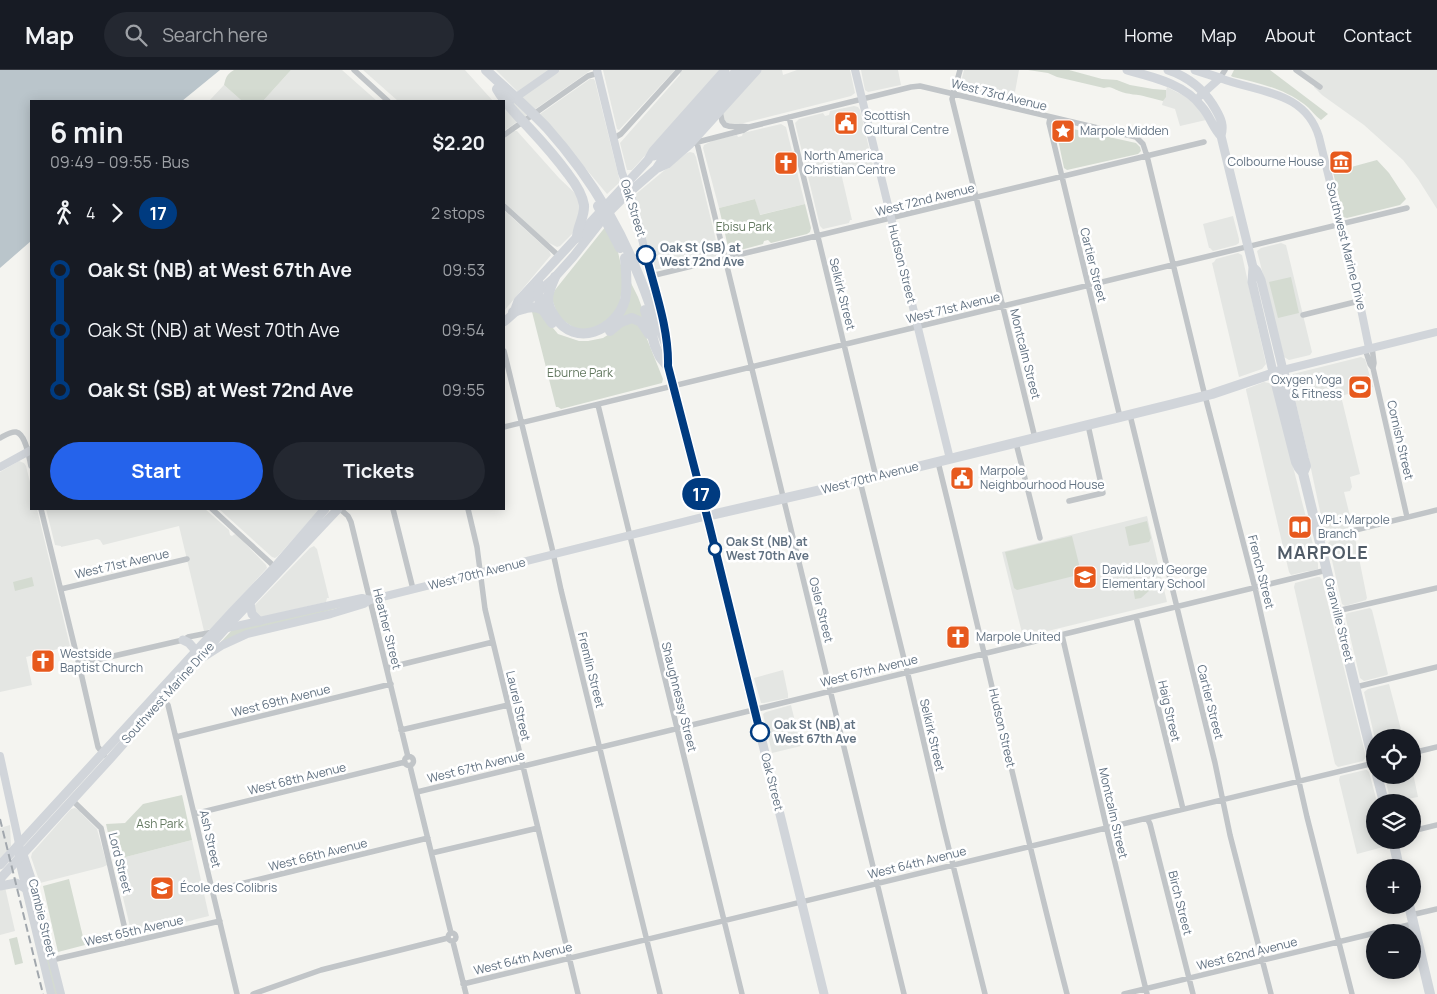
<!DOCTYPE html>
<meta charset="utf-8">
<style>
:root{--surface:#171b24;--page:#242831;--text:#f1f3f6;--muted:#9ea1a6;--line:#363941;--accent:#2563eb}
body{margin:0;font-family:Manrope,sans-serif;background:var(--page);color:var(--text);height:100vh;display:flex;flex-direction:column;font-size:19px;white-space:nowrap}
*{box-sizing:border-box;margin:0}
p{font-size:16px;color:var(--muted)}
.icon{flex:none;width:28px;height:28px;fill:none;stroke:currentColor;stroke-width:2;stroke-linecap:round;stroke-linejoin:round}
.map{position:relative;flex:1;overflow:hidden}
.sheet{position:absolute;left:30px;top:30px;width:475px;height:410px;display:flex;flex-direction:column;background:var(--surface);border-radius:0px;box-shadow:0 2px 12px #0003}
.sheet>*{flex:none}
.badge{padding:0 10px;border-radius:16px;font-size:18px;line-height:32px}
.fabs{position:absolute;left:1366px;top:659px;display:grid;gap:10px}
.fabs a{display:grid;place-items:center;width:55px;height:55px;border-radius:50%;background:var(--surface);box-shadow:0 2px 12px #0003;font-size:25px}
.map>.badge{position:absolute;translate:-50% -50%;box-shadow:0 0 0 2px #fff}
.legs{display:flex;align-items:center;gap:8px;height:55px;padding:0 20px;font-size:16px}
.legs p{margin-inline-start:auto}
.headline{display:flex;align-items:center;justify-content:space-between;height:85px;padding:0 20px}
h1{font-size:28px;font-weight:700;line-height:38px}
.action{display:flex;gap:10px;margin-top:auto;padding:10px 20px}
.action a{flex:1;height:58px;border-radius:30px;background:var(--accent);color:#fff;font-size:20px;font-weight:700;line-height:58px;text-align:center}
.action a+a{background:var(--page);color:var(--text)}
ul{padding:0 20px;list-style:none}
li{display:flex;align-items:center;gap:18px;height:60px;font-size:19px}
li i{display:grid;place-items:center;width:8px;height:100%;margin:0 6px;background:currentColor}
li i::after{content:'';width:12px;height:12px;margin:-6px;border:4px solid;border-radius:50%;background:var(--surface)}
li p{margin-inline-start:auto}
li:first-child i{background:linear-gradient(#0000 50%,currentColor 0)}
li:last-child i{background:linear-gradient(currentColor 50%,#0000 0)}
header{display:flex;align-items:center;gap:30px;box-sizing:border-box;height:70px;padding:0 25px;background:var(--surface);border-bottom:1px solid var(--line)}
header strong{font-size:24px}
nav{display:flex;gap:28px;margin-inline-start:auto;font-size:18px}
.search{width:350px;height:45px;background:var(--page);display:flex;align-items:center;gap:12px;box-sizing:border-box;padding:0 18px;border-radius:28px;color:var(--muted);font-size:19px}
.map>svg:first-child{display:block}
</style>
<header>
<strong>Map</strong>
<div class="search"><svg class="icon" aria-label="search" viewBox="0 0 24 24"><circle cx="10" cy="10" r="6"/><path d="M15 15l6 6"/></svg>Search here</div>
<nav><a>Home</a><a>Map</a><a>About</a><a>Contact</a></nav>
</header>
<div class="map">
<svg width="1437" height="924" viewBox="0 0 1437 924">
<rect width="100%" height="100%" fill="#f4f4f0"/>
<path fill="#e4e6e3" d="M291,0H342L377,31H263Z
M363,0H465L493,31H398Z
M496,0H550L518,22Z
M560,0H591L504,61V39Z
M603,0H675L619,60L617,59Z
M679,0H722L632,100H627L620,73L680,5Z
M761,0H782L783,5L797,0H850L855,23L851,26L736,55L727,53L724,50L723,43L726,38Z
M861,0H898L901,15L868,22L865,20Z
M964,0H1019L1013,33L961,20L960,16Z
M1300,0H1437V139L1418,109L1403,90L1364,55L1322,25L1314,17L1315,11Z
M590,9H594L595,11L620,112L607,124L540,44Z
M224,15L242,31H209Z
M1167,17L1190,29L1199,39L1206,50L1180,56L1175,39L1162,35Z
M854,36L858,37L860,40L873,95L841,103L852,150H850L849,153L823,159L820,156L795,53L799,49L823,43L825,46L829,45L830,41Z
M781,54L786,57L805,134L759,145L755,129L719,138L703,78L704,75L714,70L737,65L738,67L742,66L743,63Z
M513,61H517L559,108L578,126L582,135L573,163L560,176L557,177L547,172L504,132V67Z
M690,82L694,83L696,87L719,183L716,186L654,200L652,198L635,126L636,124L666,99L687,83Z
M504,140L549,181L551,185L504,241Z
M1233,146L1239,169V173L1236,175L1213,181L1210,178H1209L1203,154Z
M1281,173L1286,175L1312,282L1310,285L1289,290L1284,287L1257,181L1261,178Z
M1238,183L1242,185L1266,294L1262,299L1239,307L1212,193L1214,192L1216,189Z
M1361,287L1365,289L1373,317L1341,326L1360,404L1350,407L1352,417L1350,421L1344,422L1352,454L1350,458L1328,463L1324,460L1307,380L1290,308L1293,304Z
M1264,312L1269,313L1272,315L1318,494V499L1311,501H1308L1291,505L1289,502L1246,320V319Z
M19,391L24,393L26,396L31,416V439H37L70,576L26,587L32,615L0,622V402Z
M46,439H205L229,460L230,465L232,466L235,464L237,465L266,495L267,498L211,559L204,561L179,456L103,475L100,470L97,469L61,477V476L55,475Z
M219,439H320L278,486L275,488L272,487Z
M1147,446L1167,532L1023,567L1002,482Z
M1353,465L1355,468L1367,528L1366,530L1345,536L1342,534L1328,473L1331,470Z
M314,476L317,479L329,528H327L326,532L262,547L258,546L254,539L255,535L310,478Z
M1317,507H1320L1322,510L1366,687L1363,691L1338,697L1335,694L1294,517L1295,513Z
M1370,538L1372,540L1388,604L1387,605L1364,611L1360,608L1345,545L1348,543Z
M783,600L788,624V628L764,633H761L754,608Z
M1389,614L1403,667L1375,668V669L1364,622L1368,619Z
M791,635L801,676L772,683L763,644L766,642Z
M1365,700H1367L1369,702L1377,732H1375V770H1386L1387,776L1357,784L1339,710L1340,706Z
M1413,703L1418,727L1391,732L1384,705H1412Z
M75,738L80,741L81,743L97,759L107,795L103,797L40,813L31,787L32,783L71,739Z
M10,755L11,776L0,789V758Z
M192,770L209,846L132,865L114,790Z
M5,817L15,861L0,865V820Z"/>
<path fill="#d4dbd1" d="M234,0H291L263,31H242L224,15C226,7 227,4 234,0Z
M1028,0H1069L1102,9L1117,10L1130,15L1153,19L1166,20V27L1163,31C1157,30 1153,28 1147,27C1138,24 1128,25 1119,21C1113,19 1111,16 1104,18L1057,7L1048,3Z
M1234,0H1270L1328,44L1321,50C1315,46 1311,39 1304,34C1283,18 1258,13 1233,7L1231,6Z
M1055,55L1136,73L1140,77L1141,81L1138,84L1067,100L1064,98Z
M1377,90L1389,103L1406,129L1400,135L1347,148L1343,147L1341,143L1342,140L1333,102Z
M755,129L760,145L805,134L811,158L810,162L807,164L771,173L768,170L764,171L763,174L733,182L729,181L719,138Z
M606,156L618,182L624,208L619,237L613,248L594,259H576L559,248L553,232V224L555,220Z
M1291,207L1299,243L1278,248L1269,212Z
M631,213L638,227L647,251L620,247Z
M531,238L538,240L558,264L579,271H588L603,268L625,254L633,251L643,259L663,309L662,313L561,339L558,337H556Z
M1147,451L1151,468L1149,472L1129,476L1125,457Z
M1072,466L1081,502L1078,505L1017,520L1014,518L1005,482Z
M32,507L34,516L15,521L13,512Z
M1155,512L1157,520L1151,521L1150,520L1141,528L1135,529L1133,518Z
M362,531L221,572L232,560Z
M182,725L192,770L114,790L106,754L125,753L143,734Z
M24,798L26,799L59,924H54Z
M69,809L85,875L58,882L43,816Z
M17,867L23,893L15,895L9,869Z"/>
<path fill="#bac5cb" d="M0,0H220L182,31H31V171L0,198Z"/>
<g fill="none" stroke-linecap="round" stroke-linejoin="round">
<path stroke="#c1c5c8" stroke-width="5.5" d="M354,0L388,31
M960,0L952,29L1035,368
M1296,0L1320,17
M1220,8L1225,0
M720,41L722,51L725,55C733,59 740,55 749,57
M789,47L876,407
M1050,48L1049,53L1120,347
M504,65L588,6L598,3
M614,68L621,64L679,0
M697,73L904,924
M690,74L744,60L749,57L911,17L920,16L1136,67L1143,74L1147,86L1203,318L1255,518L1307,747L1352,924
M504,136L560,187
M651,206L1204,72
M1303,245L1359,231
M1372,277L1374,293L1373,298
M1365,279L1370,294L1373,298L1407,447
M504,281L552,478L561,520L660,924
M598,335L742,924
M1130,345L1215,693L1230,765L1271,924
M504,357L1407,138
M0,368C4,366 11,361 16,362C26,364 29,388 31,396
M1016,373L1040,468
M938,392C982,569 1021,747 1067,924
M860,411L909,609L944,759L985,924
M1069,431L1103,423L1088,355
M41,439L81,603L98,677L104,685
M212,439L276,498
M340,439L348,446L351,452L408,687
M393,439L413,519
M468,439L477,477L485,539L578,924
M1319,469L1437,440
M61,519L187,489
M1337,541L1437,518
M1136,547L1183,739
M1062,565L1108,764L1147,924
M79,594L183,570L188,567L213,562
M387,598L493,572
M1356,617L1437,597
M161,627L168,635L237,924
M401,660L508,635
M176,667L391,614
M1412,683L1437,677
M404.5 691a4.5 4.5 0 1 1 9 0a4.5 4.5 0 1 1-9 0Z
M410,696L451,863
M417,722L1327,500
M72,730L101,758L128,872
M194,744L405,692
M1147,748L1150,754L1193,924
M1412,761L1437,755
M432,783L538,758
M212,821L428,768
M1411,845L1437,839
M1378,862L1413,854
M448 867a4 4 0 1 1 8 0a4 4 0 1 1-8 0Z
M453,872L466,924
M52,890L220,851
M463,914L1374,693
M253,924L321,900L448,868
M1124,924L1375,863"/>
<path stroke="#d1d5da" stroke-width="8" d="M597,0L622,103L632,129L662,249L665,262
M855,0L950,389
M1200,26L1220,8C1258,23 1305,20 1319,67L1360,234L1369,278
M512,30L555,0
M1283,300L1437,262
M0,397L31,380
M223,559L362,528L370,530
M201,589L223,575L247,564L331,544L364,534L370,530C482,502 594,474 707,446
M0,686L17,764L19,774V790L51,924
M22,780L33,813L61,924"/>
<path stroke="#d1d5da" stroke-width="9" d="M1127,0C1153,7 1185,14 1202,37C1210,46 1213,58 1221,66
M1168,0C1189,7 1205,20 1216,40C1221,49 1224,55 1221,66L1253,197L1252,212L1273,302
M1195,0L1220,8
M654,86L658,84L737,0
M656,99L662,90L685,68L746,0
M1253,197L1257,201L1261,210L1283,300
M514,242L518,231L648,90L653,81L725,0
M504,252L555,207L573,187L606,145L625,126L656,99L667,94L690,74L757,0
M707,446L824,924
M250,533L252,544L259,551
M183,570L189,573L196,581
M0,795L231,543L275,497L325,439
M0,809L110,689L225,559L338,439
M0,816L16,813L25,818"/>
<path stroke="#d1d5da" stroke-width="10" d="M486,0C506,19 528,38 547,58C595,112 626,167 650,235C655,249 663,263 667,278C669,284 668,290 668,297L707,446L860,411L1169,335L1212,324L1283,300L1304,389L1306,396L1303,403
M497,19C506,35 519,47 531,60C544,74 557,89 568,104C575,113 582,123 584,135C585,147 577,156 577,168
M598,136L620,178
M555,207C552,214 548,222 548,229C548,236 551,241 555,247C575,278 616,261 625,230C628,216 626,201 625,188
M538,211C538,232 539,236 552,253
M645,240L655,276L660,287L668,297
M513,242C523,239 531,235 541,239
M610,261L621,252L632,248L641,252L649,264
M1273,302L1296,392L1299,398L1303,403L1375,698
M1377,705L1384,732
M1393,770L1399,798
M1409,835L1430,924"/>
<path stroke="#a1a7ad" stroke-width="2" stroke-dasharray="8 4" stroke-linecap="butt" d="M0,749L43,924"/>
</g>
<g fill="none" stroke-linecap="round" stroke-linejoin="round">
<g stroke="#fff" stroke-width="11">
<path id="line-1" d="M646,185C655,221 669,259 668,296L709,454L760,662"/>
</g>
<use href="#line-1" stroke="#003b80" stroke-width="8"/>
</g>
<defs>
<g id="civic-square" transform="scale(1.25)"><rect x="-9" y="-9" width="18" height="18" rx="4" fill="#e7591d" stroke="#fff"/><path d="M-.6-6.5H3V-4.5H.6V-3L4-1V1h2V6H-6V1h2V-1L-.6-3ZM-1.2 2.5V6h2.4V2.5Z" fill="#fff"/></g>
<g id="sight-square" transform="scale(1.25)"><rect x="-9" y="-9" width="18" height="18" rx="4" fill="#e7591d" stroke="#fff"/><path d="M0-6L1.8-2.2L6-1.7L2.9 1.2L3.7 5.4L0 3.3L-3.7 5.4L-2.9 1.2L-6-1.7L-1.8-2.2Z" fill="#fff"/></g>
<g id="museum-square" transform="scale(1.25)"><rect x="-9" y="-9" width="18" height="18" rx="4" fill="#e7591d" stroke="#fff"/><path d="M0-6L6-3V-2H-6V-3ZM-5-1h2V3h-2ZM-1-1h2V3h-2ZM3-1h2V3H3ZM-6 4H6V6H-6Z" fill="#fff"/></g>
<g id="church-square" transform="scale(1.25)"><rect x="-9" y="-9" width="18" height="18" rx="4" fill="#e7591d" stroke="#fff"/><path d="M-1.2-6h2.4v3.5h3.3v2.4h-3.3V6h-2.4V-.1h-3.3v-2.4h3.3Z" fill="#fff"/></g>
<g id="stadium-square" transform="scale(1.25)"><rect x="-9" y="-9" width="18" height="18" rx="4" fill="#e7591d" stroke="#fff"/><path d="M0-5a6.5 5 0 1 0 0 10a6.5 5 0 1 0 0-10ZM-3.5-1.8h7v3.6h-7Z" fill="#fff"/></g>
<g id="library-square" transform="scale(1.25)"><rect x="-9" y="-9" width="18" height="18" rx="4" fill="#e7591d" stroke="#fff"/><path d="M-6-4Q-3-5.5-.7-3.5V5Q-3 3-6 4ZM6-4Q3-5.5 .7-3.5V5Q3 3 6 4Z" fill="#fff"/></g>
<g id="school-square" transform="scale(1.25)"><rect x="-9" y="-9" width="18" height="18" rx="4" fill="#e7591d" stroke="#fff"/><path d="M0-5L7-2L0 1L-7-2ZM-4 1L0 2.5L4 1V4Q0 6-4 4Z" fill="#fff"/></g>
</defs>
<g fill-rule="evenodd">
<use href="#civic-square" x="846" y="53"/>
<use href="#sight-square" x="1063" y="61"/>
<use href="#museum-square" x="1341" y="92"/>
<use href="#church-square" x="786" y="93"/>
<use href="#stadium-square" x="1360" y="317"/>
<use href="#civic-square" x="962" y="408"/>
<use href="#library-square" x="1300" y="457"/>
<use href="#school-square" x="1085" y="507"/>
<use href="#church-square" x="958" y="567"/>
<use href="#church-square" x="43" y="591"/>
<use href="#school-square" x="162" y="818"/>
</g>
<g fill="#fff" stroke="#003b80" stroke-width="2.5">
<circle cx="646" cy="185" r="9"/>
<circle cx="715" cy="479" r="6"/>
<circle cx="760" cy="662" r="9"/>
</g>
<g text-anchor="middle" stroke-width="5" stroke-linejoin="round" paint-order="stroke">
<g font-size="12" fill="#627282" stroke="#fff">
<text transform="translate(999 25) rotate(14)" y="4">West 73rd Avenue</text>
<text transform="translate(925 130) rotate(-14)" y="4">West 72nd Avenue</text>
<text transform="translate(633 138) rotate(73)" y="4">Oak Street</text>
<text transform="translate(1346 176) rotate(76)" y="4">Southwest Marine Drive</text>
<text transform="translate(902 194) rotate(76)" y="4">Hudson Street</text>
<text transform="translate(1093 195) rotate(76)" y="4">Cartier Street</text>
<text transform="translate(842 224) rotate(76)" y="4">Selkirk Street</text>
<text transform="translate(953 238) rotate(-14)" y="4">West 71st Avenue</text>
<text transform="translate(1025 284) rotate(76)" y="4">Montcalm Street</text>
<text transform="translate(1400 370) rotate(77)" y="4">Cornish Street</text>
<text transform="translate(870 408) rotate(-14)" y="4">West 70th Avenue</text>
<text transform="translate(122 494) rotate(-13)" y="4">West 71st Avenue</text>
<text transform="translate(1261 502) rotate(76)" y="4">French Street</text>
<text transform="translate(477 504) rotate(-14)" y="4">West 70th Avenue</text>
<text transform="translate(821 540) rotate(76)" y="4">Osler Street</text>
<text transform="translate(1339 550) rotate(76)" y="4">Granville Street</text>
<text transform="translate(387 559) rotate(76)" y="4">Heather Street</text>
<text transform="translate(591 600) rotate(76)" y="4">Fremlin Street</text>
<text transform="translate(869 601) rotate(-14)" y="4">West 67th Avenue</text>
<text transform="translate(168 623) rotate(-48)" y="4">Southwest Marine Drive</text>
<text transform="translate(679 627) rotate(76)" y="4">Shaughnessy Street</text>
<text transform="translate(281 631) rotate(-14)" y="4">West 69th Avenue</text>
<text transform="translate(1210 632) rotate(76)" y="4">Cartier Street</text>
<text transform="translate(518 636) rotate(77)" y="4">Laurel Street</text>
<text transform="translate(1169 641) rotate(77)" y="4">Haig Street</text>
<text transform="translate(1002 658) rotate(77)" y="4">Hudson Street</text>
<text transform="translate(932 665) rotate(77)" y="4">Selkirk Street</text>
<text transform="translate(476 697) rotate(-14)" y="4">West 67th Avenue</text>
<text transform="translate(297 709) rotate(-14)" y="4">West 68th Avenue</text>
<text transform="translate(772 712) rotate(76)" y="4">Oak Street</text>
<text transform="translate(1113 743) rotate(77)" y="4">Montcalm Street</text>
<text transform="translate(210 769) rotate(77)" y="4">Ash Street</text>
<text transform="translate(318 785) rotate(-14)" y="4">West 66th Avenue</text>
<text transform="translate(120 793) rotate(76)" y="4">Lord Street</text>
<text transform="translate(917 793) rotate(-14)" y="4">West 64th Avenue</text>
<text transform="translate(1180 833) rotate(76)" y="4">Birch Street</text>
<text transform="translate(42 848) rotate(76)" y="4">Cambie Street</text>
<text transform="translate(134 861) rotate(-13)" y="4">West 65th Avenue</text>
<text transform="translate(1247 884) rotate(-14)" y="4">West 62nd Avenue</text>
<text transform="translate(523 889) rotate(-14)" y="4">West 64th Avenue</text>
</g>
<g font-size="12" fill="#627282" stroke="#fff" text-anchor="start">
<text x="864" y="50">Scottish<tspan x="864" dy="14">Cultural Centre</tspan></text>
<text x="1080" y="65">Marpole Midden</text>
<text x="804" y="90">North America<tspan x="804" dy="14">Christian Centre</tspan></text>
<text x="1324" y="96" text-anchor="end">Colbourne House</text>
<text x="1342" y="314" text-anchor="end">Oxygen Yoga<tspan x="1342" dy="14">&amp; Fitness</tspan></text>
<text x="980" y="405">Marpole<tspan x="980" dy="14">Neighbourhood House</tspan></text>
<text x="1318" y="454">VPL: Marpole<tspan x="1318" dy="14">Branch</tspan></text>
<text x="1102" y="504">David Lloyd George<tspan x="1102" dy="14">Elementary School</tspan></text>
<text x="976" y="571">Marpole United</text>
<text x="60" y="588">Westside<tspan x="60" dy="14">Baptist Church</tspan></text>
<text x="180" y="822">École des Colibris</text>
</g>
<g font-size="12" fill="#647961" stroke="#fff">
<text x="744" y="161">Ebisu Park</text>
<text x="580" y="307">Eburne Park</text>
<text x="160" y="758">Ash Park</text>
</g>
<g font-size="12" font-weight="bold" fill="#627282" stroke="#fff" text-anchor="start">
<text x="660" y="182">Oak St (SB) at<tspan x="660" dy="14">West 72nd Ave</tspan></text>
<text x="726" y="476">Oak St (NB) at<tspan x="726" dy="14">West 70th Ave</tspan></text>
<text x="774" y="659">Oak St (NB) at<tspan x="774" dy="14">West 67th Ave</tspan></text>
</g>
<g font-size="18" font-weight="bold" letter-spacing="1" fill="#505b67" stroke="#fff">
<text x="1323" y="489">MARPOLE</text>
</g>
</g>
</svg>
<div class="fabs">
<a><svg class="icon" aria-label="locate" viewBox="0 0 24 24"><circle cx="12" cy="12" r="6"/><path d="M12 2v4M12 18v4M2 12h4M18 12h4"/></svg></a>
<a><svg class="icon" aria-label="layers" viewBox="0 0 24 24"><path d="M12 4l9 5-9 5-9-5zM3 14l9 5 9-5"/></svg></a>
<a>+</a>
<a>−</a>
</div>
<b class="badge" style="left:701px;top:424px;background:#003b80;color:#fff">17</b>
<section class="sheet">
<div class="headline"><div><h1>6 min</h1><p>09:49 – 09:55 · Bus</p></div><b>$2.20</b></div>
<div class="legs"><svg class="icon" aria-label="walk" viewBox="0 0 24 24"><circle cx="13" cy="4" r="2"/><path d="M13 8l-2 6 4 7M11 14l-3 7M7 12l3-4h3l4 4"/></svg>4<svg class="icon" aria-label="forward" viewBox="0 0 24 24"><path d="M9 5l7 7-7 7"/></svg><b class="badge" style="background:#003b80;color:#fff">17</b><p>2 stops</p></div>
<ul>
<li><i style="color:#003b80"></i><b>Oak St (NB) at West 67th Ave</b><p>09:53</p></li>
<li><i style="color:#003b80"></i><span>Oak St (NB) at West 70th Ave</span><p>09:54</p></li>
<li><i style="color:#003b80"></i><b>Oak St (SB) at West 72nd Ave</b><p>09:55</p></li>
</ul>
<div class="action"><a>Start</a><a>Tickets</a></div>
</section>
</div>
